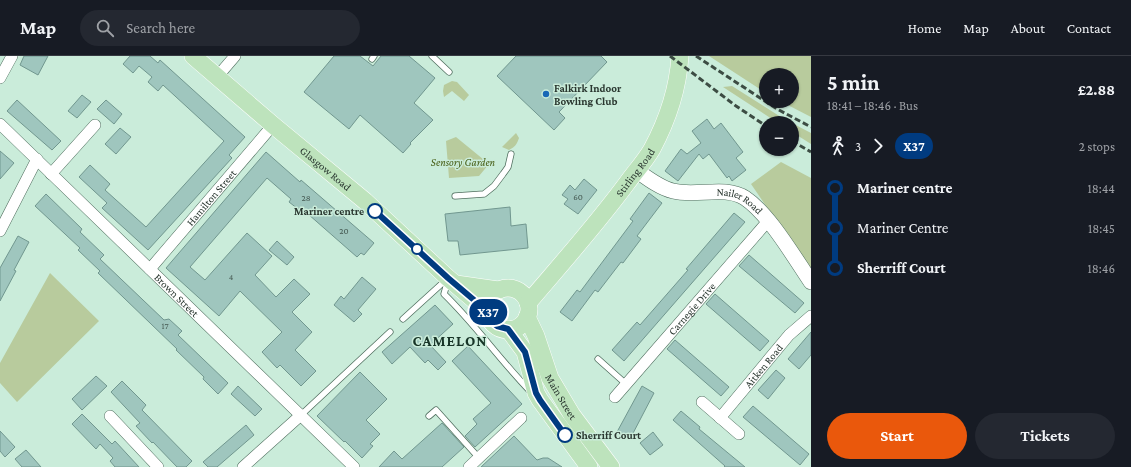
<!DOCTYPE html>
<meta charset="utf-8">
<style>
:root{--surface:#171b24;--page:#242831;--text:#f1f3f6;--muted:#9ea1a6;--line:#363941;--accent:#ea580c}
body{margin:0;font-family:"Crimson Pro",serif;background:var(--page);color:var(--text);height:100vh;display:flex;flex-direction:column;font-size:15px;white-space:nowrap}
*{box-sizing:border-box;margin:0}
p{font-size:13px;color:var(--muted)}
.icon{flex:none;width:22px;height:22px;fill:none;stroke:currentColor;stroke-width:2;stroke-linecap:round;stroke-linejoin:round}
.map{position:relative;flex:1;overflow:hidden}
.sheet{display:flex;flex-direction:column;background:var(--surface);width:320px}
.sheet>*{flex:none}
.badge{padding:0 8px;border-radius:13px;font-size:14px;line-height:26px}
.buttons{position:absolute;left:759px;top:12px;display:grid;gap:8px}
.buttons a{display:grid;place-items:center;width:40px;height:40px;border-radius:50%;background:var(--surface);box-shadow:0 1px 3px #0004;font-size:20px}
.map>.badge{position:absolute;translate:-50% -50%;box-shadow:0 0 0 2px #fff}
.legs{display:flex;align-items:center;gap:6px;height:44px;padding:0 16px;font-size:13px}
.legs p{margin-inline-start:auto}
.overview{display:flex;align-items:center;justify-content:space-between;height:68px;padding:0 16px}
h1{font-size:22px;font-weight:700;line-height:30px}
.primary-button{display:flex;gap:8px;margin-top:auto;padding:8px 16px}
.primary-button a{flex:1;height:46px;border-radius:24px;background:var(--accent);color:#fff;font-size:16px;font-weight:700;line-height:46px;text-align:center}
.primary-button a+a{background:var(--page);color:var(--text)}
ul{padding:0 16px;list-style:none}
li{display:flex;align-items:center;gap:14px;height:40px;font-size:15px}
li i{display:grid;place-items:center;width:6px;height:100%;margin:0 5px;background:currentColor}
li i::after{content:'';width:10px;height:10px;margin:-5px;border:3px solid;border-radius:50%;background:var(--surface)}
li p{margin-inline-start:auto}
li:first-child i{background:linear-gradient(#0000 50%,currentColor 0)}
li:last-child i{background:linear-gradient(currentColor 50%,#0000 0)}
header{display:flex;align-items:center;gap:24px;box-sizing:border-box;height:56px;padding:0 20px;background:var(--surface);border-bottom:1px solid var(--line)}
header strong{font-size:19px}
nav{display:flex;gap:22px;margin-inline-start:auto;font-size:14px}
.search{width:280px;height:36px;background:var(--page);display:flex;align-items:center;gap:10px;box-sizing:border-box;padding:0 14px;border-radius:22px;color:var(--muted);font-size:15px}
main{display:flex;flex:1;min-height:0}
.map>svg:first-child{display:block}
</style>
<header>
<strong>Map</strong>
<div class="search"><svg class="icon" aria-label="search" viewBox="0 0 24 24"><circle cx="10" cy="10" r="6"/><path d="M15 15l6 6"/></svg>Search here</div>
<nav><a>Home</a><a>Map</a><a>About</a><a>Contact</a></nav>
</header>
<main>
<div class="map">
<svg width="811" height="411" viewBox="0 0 811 411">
<rect width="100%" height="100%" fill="#caecda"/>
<path fill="#b8cb9d" d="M709,0H811V61L780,45H792V19H766V37Z
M452,25L457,26L469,39L464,45L452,35L444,41L443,35L444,29Z
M732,30L784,63L811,77V88L792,76V67H778L723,31Z
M516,77L519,82C517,88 515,91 509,94L502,91Z
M456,81L489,108L479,120L449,122L446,85Z
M781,106L811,122V216L751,128Z
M50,217L99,265L17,346L0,327V307Z"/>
<path fill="#9fc6be" stroke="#71978f" d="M24,0H48L38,19L20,9Z
M130,0H150L158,7L160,4L245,81L229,99L232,102L148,194L102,152L107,147L79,121L90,109L110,128L105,134L146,171L224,85L163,29L158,35L148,26L152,21L139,10L133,17L123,8Z
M334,0H360L373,10L381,0H409L435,22L414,47L433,64L410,87L411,88L403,97L360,59L349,73L304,36Z
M516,0H601L607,6L559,56L565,62L554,74L497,20Z
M82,39L91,46L77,62L68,55Z
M17,44L61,85L52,94L7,55Z
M106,44L122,58L114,68L97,53Z
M707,63L714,73L721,67L743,96L736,102L746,114L732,125L729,120L727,122L709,98L703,103L699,98L678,125L665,115L681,93L687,98L701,87L692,75Z
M120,72L131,81L116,98L105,88Z
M0,95L14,107L0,123Z
M266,96L300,126L301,124L374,187L364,199L361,197L357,201L300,151L298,153L289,146L291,143L267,122L190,211L205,224L247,177L272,200L255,219L276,241L294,223L310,238L292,256L312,276L295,294L316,315L301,330L280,309L277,312L262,296L282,276L240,235L219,260L166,212Z
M584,123L597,134L578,158L564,148L568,143L562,139L570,129L575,134Z
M649,137L662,147L637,180L641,183L623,207L621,206L598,236L595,234L572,265L560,256L577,234L580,236L633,165L630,163Z
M46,138L82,173L80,176L104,199L100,203L164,264L169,263L182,275L178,279L228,327L218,338L203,323L204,321L176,294L177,293L98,217L100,215L78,194L80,192L35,150Z
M510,151L511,170L526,168L528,192L460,199L458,185H448L445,158Z
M734,157L745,166L624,305L612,294L637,266L640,269L688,214L686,213Z
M18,180L29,186L14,214L16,215L0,245V212Z
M277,185L294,201L287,209L269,194Z
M749,199L804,247L795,257L739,210Z
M362,221L376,233L358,254L362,258L354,266L334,249L341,240L344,243Z
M715,238L769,285L760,295L706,248Z
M435,249L453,268L430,289L446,306L438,314L428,304L425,307L410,291L392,308L382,296Z
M811,276V299L799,313L788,303Z
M675,284L729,331L721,340L667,293Z
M468,290L522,348L475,391L465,380L477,368L473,363L491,347L452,305Z
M776,314L785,322L768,343L758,334Z
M360,316L387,343L366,364L380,378L370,388L373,390L362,402L345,385L344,386L317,360Z
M96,320L107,330L82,354L72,343Z
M122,325L146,349L142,354L192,405L186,411H177L153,386L152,387L136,370L140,367L111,336Z
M238,330L262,353L255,360L231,338Z
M642,330L654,337L630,383L617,376Z
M753,350L809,398L800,409L743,361Z
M681,355L700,371L699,373L745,411H724L725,410L673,364Z
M82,358L112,388L115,385L139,411H115L110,405L113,402L100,388L96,393L72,368Z
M442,367L464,391L442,411H379L394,395L402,403Z
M246,369L254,379L217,411H208L203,406Z
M0,375L15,391L5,401L0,395Z
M653,376L663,389L650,399L640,387Z
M514,380L537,404L543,402H548L562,411H481Z
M26,394L34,403L41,411H22L15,403Z"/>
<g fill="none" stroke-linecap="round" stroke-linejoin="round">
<g stroke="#506f5f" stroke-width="7">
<path id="lane" d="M432,0L449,16
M372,3L374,0
M455,140L484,138L494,130L503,118L508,111L511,98
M448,224L444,238C475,268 500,304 530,335
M403,263L447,223
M598,303L626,328
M301,359L390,276
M429,360L436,354L479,402"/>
</g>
<g stroke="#506f5f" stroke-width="12">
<g id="street">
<path d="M217,21L235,0"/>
<path d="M0,22L12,0"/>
<path id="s1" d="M0,68L354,411"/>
<path d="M51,118L95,69"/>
<path d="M0,175L37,103"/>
<path id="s2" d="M150,213L273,69"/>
<path id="s3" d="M615,341L768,165"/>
<path d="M702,346L739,378"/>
<path d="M110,360L158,411"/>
<path id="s4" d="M720,362L789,279L811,260"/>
<path d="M243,411L301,359"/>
<path d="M469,411L521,362"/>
</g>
</g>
<g stroke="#506f5f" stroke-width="16">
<g id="secondary">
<path id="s5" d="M636,114C647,122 660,132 673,135C696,141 725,129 745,142C769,158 794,201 811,226"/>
</g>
</g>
<g stroke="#fff" stroke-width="18">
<g id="primary">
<path id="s6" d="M193,0L273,69L365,145L448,222L487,255"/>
<path d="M456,228L498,234"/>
<circle cx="508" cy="253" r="21"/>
<path id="s7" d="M528,247C562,207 596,169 627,127C635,116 645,105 652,93C667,65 678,32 680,0"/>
<path id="s8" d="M527,261L536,280L550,322L572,359L611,411"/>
<path d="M508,273L525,296L536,337L540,344L589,411"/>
</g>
</g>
<use href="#lane" stroke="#fff" stroke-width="5.5"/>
<use href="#street" stroke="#fff" stroke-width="11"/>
<use href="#secondary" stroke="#fff" stroke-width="15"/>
<use href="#primary" stroke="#bde3bc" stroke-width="17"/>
<path stroke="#3c4c43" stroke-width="3" stroke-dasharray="6 3" stroke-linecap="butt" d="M670,0L736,50L766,70
M696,0L777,53L811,71
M792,85L811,96"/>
</g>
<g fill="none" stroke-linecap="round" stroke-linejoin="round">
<g stroke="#fff" stroke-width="9">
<path id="line-1" d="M375,155L448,222L487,255L492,266L497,270L508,273L525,296L536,337L540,344L565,379"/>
</g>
<use href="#line-1" stroke="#003b80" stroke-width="6"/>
</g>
<circle fill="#1968b6" stroke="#caecda" stroke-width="1.5" cx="546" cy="38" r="4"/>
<g fill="#fff" stroke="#003b80" stroke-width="2">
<circle cx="375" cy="155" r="7"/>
<circle cx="417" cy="193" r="5"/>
<circle cx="565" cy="379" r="7"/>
</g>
<g text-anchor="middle" stroke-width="3" stroke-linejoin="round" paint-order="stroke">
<g font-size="9" fill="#475b54">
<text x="578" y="144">60</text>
<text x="306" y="145">28</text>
<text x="344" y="178">20</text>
<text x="231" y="224">4</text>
<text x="165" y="273">17</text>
</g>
<g font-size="11" font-weight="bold" fill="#2a3730" stroke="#caecda" text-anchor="start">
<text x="554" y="36">Falkirk Indoor<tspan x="554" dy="13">Bowling Club</tspan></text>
</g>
<g font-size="11" font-style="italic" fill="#485f17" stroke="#caecda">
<text x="463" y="110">Sensory Garden</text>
</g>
<g font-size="11" fill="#2a3730" stroke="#caecda">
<text dy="4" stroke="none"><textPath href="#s6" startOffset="174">Glasgow Road</textPath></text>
<text dy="4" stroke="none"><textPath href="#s7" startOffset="169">Stirling Road</textPath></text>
<text dy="4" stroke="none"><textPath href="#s2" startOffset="94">Hamilton Street</textPath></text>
<text dy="4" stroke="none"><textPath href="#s5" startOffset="112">Nailer Road</textPath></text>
<text dy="4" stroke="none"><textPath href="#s1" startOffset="246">Brown Street</textPath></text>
<text dy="4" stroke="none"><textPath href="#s3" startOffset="117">Carnegie Drive</textPath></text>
<text dy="4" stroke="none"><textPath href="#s4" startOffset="68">Aitken Road</textPath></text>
<text dy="4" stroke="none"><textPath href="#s8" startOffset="87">Main Street</textPath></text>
</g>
<g font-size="11" font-weight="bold" fill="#2a3730" stroke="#caecda" text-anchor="end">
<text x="364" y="159">Mariner centre</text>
<text x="576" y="383" text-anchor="start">Sherriff Court</text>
</g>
<g font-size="15" font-weight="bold" letter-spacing="1" fill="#173427" stroke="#caecda">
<text x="450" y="290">CAMELON</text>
</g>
</g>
</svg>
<div class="buttons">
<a>+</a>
<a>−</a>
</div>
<b class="badge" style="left:488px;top:256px;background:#003b80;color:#fff">X37</b>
</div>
<section class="sheet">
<div class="overview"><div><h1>5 min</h1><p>18:41 – 18:46 · Bus</p></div><b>£2.88</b></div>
<div class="legs"><svg class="icon" aria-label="walk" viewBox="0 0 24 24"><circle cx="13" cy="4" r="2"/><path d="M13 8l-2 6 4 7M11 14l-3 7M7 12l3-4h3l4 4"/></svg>3<svg class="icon" aria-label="forward" viewBox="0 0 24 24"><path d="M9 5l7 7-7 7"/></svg><b class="badge" style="background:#003b80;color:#fff">X37</b><p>2 stops</p></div>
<ul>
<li><i style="color:#003b80"></i><b>Mariner centre</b><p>18:44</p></li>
<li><i style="color:#003b80"></i><span>Mariner Centre</span><p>18:45</p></li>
<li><i style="color:#003b80"></i><b>Sherriff Court</b><p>18:46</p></li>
</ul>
<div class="primary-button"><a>Start</a><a>Tickets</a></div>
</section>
</main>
